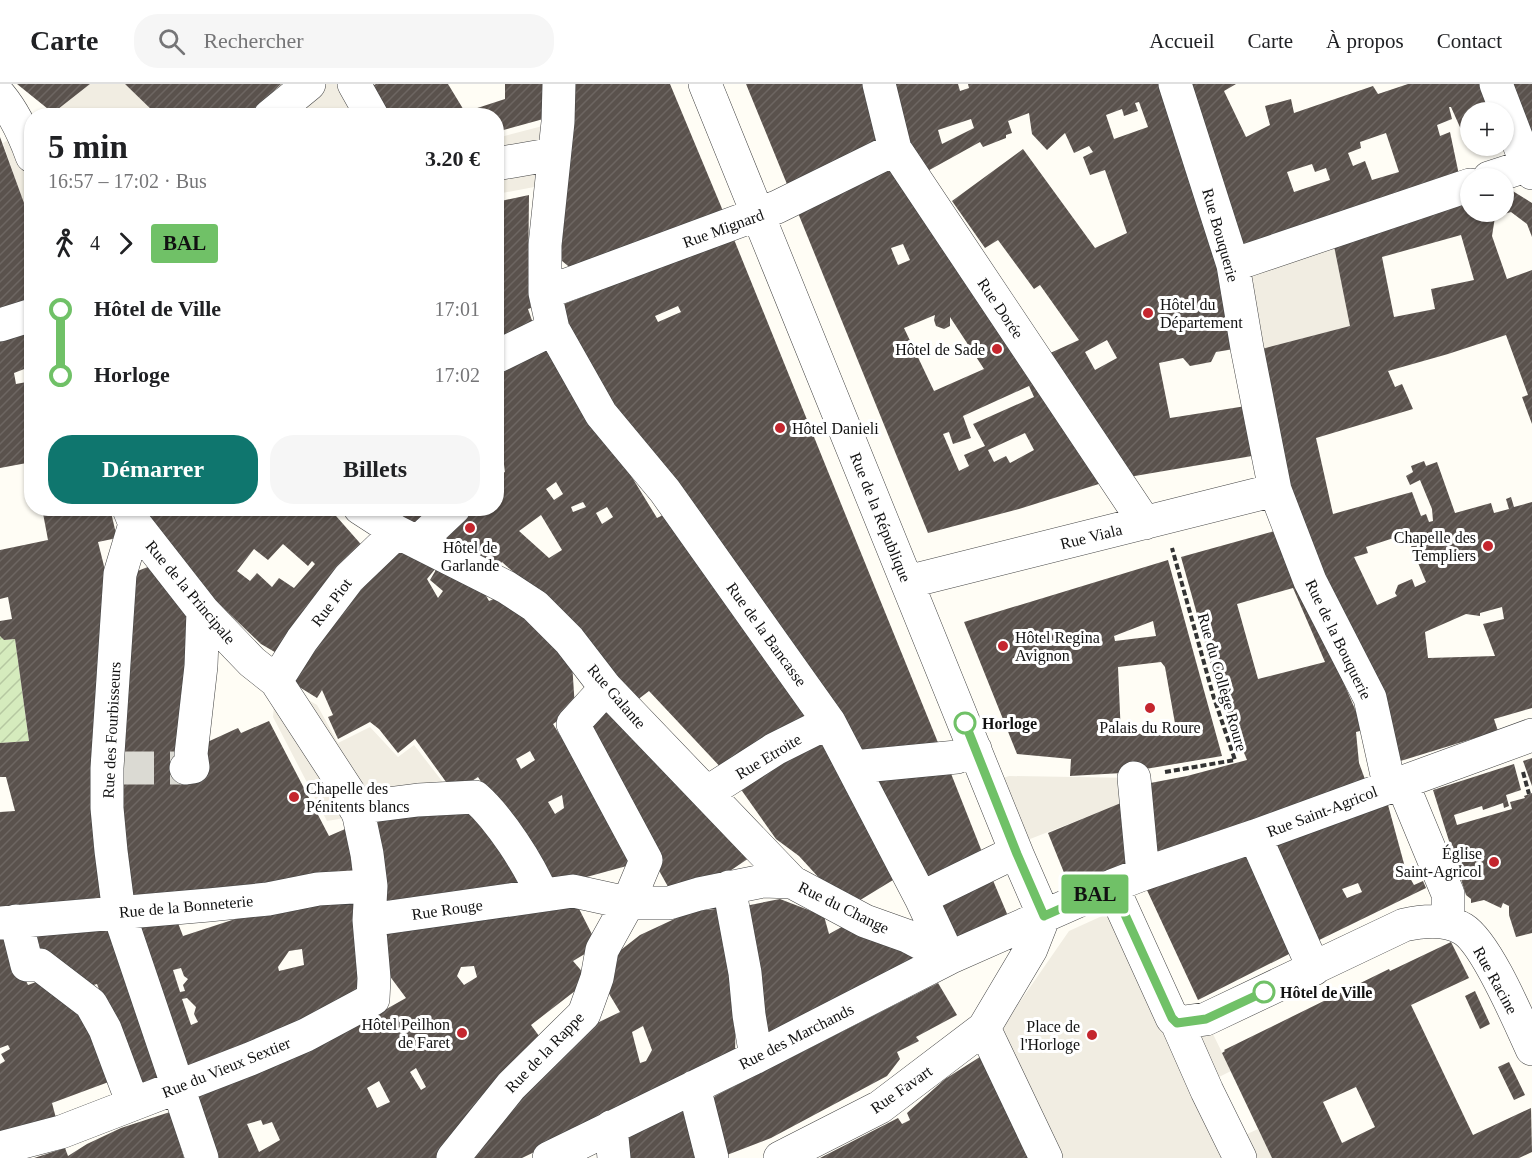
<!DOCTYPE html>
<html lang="fr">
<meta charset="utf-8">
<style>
:root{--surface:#fff;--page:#f6f6f6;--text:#202124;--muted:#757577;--line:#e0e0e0;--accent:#0f766e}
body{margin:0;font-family:"Times New Roman",serif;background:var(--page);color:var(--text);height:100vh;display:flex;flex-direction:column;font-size:22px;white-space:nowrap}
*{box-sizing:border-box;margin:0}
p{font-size:20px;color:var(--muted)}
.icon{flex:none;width:33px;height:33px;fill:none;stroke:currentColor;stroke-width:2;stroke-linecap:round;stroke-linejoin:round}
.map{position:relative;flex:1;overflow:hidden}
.side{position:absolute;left:24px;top:24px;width:480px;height:408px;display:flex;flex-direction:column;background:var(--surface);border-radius:24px;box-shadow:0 2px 4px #0004}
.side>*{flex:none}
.badge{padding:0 12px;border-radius:4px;font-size:21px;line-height:39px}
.controls{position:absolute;left:1460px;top:18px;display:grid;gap:12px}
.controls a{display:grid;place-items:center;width:54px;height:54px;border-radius:50%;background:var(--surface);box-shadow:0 2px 4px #0004;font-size:30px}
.map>.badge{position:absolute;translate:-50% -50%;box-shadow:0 0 0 3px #fff}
.legs{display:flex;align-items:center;gap:9px;height:66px;padding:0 24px;font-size:20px}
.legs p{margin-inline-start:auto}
.summary{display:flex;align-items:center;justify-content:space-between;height:102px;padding:0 24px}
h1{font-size:33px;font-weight:700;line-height:45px}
.action{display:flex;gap:12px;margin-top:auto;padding:12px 24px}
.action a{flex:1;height:69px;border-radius:24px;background:var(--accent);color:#fff;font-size:24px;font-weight:700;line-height:69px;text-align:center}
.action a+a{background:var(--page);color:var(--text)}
ul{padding:0 24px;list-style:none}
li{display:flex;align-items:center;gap:21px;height:66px;font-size:22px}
li i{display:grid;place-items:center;width:9px;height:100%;margin:0 8px;background:currentColor}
li i::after{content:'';width:15px;height:15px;margin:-8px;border:4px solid;border-radius:50%;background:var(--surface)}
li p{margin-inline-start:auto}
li:first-child i{background:linear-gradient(#0000 50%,currentColor 0)}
li:last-child i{background:linear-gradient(currentColor 50%,#0000 0)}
header{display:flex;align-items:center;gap:36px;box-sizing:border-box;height:84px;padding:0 30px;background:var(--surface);border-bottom:2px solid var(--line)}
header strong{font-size:28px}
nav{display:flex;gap:33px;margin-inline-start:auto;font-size:21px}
.search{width:420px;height:54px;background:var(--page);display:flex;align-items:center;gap:15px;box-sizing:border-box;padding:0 21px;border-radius:24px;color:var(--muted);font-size:22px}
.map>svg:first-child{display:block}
</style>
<header>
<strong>Carte</strong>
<div class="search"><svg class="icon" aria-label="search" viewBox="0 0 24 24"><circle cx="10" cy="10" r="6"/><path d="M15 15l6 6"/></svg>Rechercher</div>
<nav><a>Accueil</a><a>Carte</a><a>À propos</a><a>Contact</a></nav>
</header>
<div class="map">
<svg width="1532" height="1074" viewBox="0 0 1532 1074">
<defs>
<pattern id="garden-furrows" width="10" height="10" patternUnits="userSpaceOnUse" patternTransform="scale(1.5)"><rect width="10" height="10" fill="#d5ebbd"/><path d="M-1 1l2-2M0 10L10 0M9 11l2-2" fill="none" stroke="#b6c8a1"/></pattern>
<pattern id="building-hatch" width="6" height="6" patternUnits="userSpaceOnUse" patternTransform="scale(1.5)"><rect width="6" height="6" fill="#5a524d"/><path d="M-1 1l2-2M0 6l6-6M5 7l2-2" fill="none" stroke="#6d6662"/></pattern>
</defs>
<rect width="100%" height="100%" fill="#fffdf5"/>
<path fill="url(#garden-furrows)" d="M0,552L5,556L15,555L29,657L0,659Z"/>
<path fill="#f1ede2" d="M90,0H125L158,32H49Z
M281,0H366L381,32H248Z
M558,38L550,100L497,110V54Z
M31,43V141L3,59Z
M1333,157L1350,242L1258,266L1246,169Z
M276,597L317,621L338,659L370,643L398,673L414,661L456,715L327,737L273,633Z
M1009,692L1134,694L1135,714L1025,757L1000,695Z
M1113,827L1162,935L1212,948L1231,987L1217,994L1245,1051L1258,1045L1272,1074H1034L983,971L1069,847Z"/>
<path fill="url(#building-hatch)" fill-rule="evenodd" d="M17,0H90L53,29Z
M125,0H281L248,32H219L214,26L204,32H158Z
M376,0H448L465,28L505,15V0H546L547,34L496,48V32H384L368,4Z
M569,0H670L723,127L573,186L556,172Z
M746,0H863L879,65L791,110Z
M892,0H958L960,7L969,4L968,0H1165L1240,264L1216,268L1211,278L1190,282L1183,274L1159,279L1170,334L1246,322L1252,372L1123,394L1048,270L1079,256L1040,201L1034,205L998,156L985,164L952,117L1023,65L1095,164L1127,149L1105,86L1090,91L1083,73L1093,68L1089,62L1074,69L1065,49L1047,66L1032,50L1029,29L1008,37L1012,49L1006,51V54L983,63L980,58L924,89L917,80ZM1139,18L1148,43L1114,55L1106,31L1122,25L1124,32L1138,27L1135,19ZM971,35L974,44L942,60L938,46ZM1107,256L1117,274L1095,286L1085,268Z
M1182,0H1236L1224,7L1246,53L1270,41L1265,22L1291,15L1294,29L1373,2L1378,10L1408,0H1488L1498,28H1470V58L1467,59L1451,23H1449L1452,35L1437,41L1440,52L1450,48L1459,91L1246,169ZM1386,49L1399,88L1372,96L1365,77L1353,82L1348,69L1361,64L1360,58ZM1312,80L1315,88L1326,84L1330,96L1294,108L1287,88Z
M1508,0H1532V61Z
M0,53L32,141V220L0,231Z
M900,77L1102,399L1019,425L928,449L798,129ZM903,160L910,176L898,181L891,164ZM935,231L934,236L936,242L944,245L950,242V233L984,285L934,307L904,244ZM1029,302L1034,313L973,340L985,362L964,371L969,382L959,387L943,350L949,348L953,360L971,354L963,332ZM1025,349L1034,366L1010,379L1006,372L994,378L988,366Z
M1503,101L1532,119V153L1527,140L1511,128L1495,133L1492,152L1507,195L1532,186V340L1522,313L1528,311L1506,251L1448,270L1388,287L1395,303L1402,300L1413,325L1316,354L1333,430L1412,408L1421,432L1426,430L1429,438L1433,437L1432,425L1420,396L1410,401L1406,392L1413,388L1411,382L1424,377L1426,382L1437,378L1455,429L1491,419L1494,429L1509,425L1506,415L1511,413L1514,423L1532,418V624L1494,635L1498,647L1394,679L1296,442L1258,266L1350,242L1333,157L1470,111V128H1503ZM1461,151L1474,196L1431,205L1435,225L1394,233L1382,173ZM1406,450L1426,498L1415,503L1412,495L1398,501L1395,509L1397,512L1377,521L1354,473L1368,469L1366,463ZM1502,523L1504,535L1483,540L1495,572L1428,574L1425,548L1466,530L1480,532V529Z
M529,111L528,201L531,224L528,225L535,245L496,267V118Z
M733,153L846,432L941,666L860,674L611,326L559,222L593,209L637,188ZM678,222L681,228L658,238L655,232Z
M32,243V282L14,289L16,300L32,297V378L0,384V251Z
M549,258L657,434L669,428L816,639L726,689L649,607L632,620L539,511L502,478L491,488L433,455L464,424H496V392L505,388L503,373L496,377V285ZM556,398L563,410L554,416L546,405ZM583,418L586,423L573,428L571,423ZM607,423L613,433L602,440L596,429ZM541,431L562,466L549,474L519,447Z
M42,424H110L117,454L98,458L104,482L106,820L0,830V728L15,727L6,693H0V659L29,657L15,555L4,556L0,552V537L12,535L8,513L0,515V466L48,456Z
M141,424H329L366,466L285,574L261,560L215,516ZM283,460L308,482L312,477L315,480L294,504L279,494L272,503L257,489L250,497L237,487L254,465L268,476Z
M386,424H444L418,446Z
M1278,446L1364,646L1356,648L1359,679L1366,698L1144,776L1140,701L1187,692L1247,676L1219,609L1181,473ZM1293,504L1325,578L1258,595L1237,520Z
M400,461L440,479L427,495L438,514L443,507L430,496L440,479L480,501L489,517L505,510L572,578L575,625L553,640L586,693L634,780L550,803L478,693L454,709L415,655L398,669L379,645L370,638L338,655L328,633L333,631L322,606L317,614L288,596L295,582ZM530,667L535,676L521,685L516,675ZM562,711L564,724L555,730L548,718Z
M1168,476L1222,672L1122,689L1070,692L1071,675L1017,670L964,538ZM1153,537L1156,552L1115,557L1114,552ZM1161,578L1165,583L1176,645L1121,652L1118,583Z
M158,479L186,529L203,660L238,644L241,649L269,637L329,752L352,742L364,793L126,818L119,741L135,488Z
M611,624L752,772L721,793L671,808L634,742L584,643Z
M822,647L898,793L857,818L832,808L799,772L776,755L735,697Z
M1532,674V702L1523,677Z
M1514,680L1521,706L1506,711L1509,722L1504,724L1503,719L1483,726L1482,722L1454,731L1457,741L1512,725L1510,718L1525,714L1524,712L1532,709V849L1516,853L1509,831V822L1503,819L1501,824L1484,816L1471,819V815L1466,811L1433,706Z
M948,682L986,778L929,804L867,687Z
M1133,714L1141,775L1071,806L1048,749Z
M1388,721L1406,787L1414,801L1423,797L1426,804L1311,860L1267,765ZM1358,799L1362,808L1347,814L1342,805Z
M475,722L530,801L426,817L379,816L371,734Z
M1254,769L1295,867L1198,916L1146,804Z
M989,787L1008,832L951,856L934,816Z
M780,815L824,832L829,850L847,840L908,864L916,880L768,955L740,823Z
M575,817L598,862L573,877L586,892L584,900L531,941L542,956L437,1074H210L192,1011L340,951L406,914L383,883L385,845ZM474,882L477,893L464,901L457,892L461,883ZM416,984L426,1003L421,1006L410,988ZM379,997L390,1018L377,1024L367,1004ZM261,1036L263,1041L272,1038L280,1056L259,1068L247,1040Z
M354,818L363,907L274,951L178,988L131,842L176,834L183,852L263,826ZM302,865L304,881L279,887L278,883L289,867ZM181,884L184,892L188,895L183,901L185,907L180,908L173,886ZM187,914L196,923L194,930L198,938L191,941L182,915Z
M727,824L736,917L735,971L522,1074H458L597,939L620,928L602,898L608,876L640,851L683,831L682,828ZM643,942L652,966L646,977L640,979L632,948Z
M112,841L159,995L136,1002L97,900L83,904L42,871L30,849Z
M0,850H4L28,901L44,895L75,910L114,996L52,1019L57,1038L0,1052V980L5,977L1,970L10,965L8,961L0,964Z
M1451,858L1469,894L1411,921L1473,1051L1531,1024L1532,1068L1519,1074H1272L1222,969L1225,967L1224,966L1389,885L1390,887ZM1356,1003L1375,1043L1342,1059L1323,1018Z
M938,899L957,931L916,953L919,957L897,968L900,975L887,992L771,1054L719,1074L707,1023L715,1012Z
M1475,907L1490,940L1480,945L1465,912Z
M983,971L1034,1074H820L898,1034L902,1040L910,1036L907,1029L945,995Z
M1509,978L1525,1011L1514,1016L1498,983Z
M689,1024L699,1074H624V1054Z
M170,1028L184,1074H34L65,1064L68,1072L87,1060L121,1044Z"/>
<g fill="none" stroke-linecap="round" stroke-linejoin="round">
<path stroke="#dbdad3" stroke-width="33" stroke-dasharray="33 16" stroke-linecap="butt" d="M121,684H186"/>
<g stroke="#444" stroke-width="34">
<path id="minor" d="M354,0L372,32
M559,0L558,38L545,161V209L553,245L601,330L665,407L829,638L921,814L949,874
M705,0L1017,770L1044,832
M879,0L895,65L1145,439
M1175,0L1233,181L1247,264L1275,406L1310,497L1370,614L1387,691L1407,711L1448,810V839
M1496,0L1527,81L1532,89
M0,12C15,30 24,50 32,72
M270,32L309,0
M496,80L554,70
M1489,94L1532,80
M1233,181L1470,101
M545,209L777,123L895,65
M0,241L32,231
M496,273L553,245
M360,424L397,448L506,503L535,522L569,556L606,604L792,798
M129,425L135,440L120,490L107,684V724L111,767L119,829L202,1074
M135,440L203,527L252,578L276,597L349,709L359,732L367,770L371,802L369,836L573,807L628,819H669L699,810L763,797L792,798L865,837L907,852L949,874
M418,458L454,424
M907,498L1275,406
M276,597L302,556L349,494L397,448
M853,683L957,673L975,665
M186,684L193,683L191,670L201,582L203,527
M1134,694L1143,790
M708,708L775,665L829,638
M355,724L418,716L475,713C500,735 529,780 542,811
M1255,752L1314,885
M1112,802L1172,934L1177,939L1207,1007L1240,1074
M729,803L745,889L749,931L756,973
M921,814L1001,775L1017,770
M16,837L27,881H40L91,920L105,945L133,1020
M0,839L209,821L268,815L318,805L371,802
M1177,939L1206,935L1404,841C1422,837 1445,834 1463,845C1487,860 1519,937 1532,965
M984,944L1046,1074
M694,1003L712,1074
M611,1043L614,1074
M0,1064L61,1048L250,975L306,951L373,915L374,894L369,836
M453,1074L511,1002L584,930L597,894L602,866L628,819L646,776L573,640L606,604
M549,1074L756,973L949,874L1112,802L1143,790L1255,752L1532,651
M780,1074L880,1023L984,944L1031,865L1044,832"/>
</g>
<path stroke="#333" stroke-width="4" stroke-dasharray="6 3" stroke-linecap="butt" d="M1165,688L1235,676L1213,611L1172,464
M1523,688L1529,710"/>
<use href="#minor" stroke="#fff" stroke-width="33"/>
</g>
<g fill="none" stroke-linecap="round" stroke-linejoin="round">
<g stroke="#fff" stroke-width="14">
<path id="line-1" d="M965,639L1017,770L1044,832L1112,802L1172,934L1177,939L1206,935L1264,908"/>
</g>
<use href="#line-1" stroke="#70c167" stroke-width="9"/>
</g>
<g fill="#c4262e" stroke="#fff" stroke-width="2">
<circle cx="1148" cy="229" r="6"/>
<circle cx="997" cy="265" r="6"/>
<circle cx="780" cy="344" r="6"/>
<circle cx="470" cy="444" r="6"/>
<circle cx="1488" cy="462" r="6"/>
<circle cx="1003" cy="562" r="6"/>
<circle cx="1150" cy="624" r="6"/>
<circle cx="294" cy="713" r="6"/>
<circle cx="1494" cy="778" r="6"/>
<circle cx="462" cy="949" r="6"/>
<circle cx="1092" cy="951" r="6"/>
</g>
<g fill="#fff" stroke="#70c167" stroke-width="3">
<circle cx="965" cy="639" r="10"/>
<circle cx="1264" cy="908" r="10"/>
</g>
<g text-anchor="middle" stroke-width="6" stroke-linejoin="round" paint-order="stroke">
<g font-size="16" fill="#111" stroke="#fff">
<text transform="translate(723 144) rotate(-20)" y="6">Rue Mignard</text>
<text transform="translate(1221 151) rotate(74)" y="6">Rue Bouquerie</text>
<text transform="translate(1001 224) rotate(56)" y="6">Rue Dorée</text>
<text transform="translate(881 433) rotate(68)" y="6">Rue de la République</text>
<text transform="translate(1091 452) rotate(-14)" y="6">Rue Viala</text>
<text transform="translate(191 508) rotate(50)" y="6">Rue de la Principale</text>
<text transform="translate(331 518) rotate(-53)" y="6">Rue Piot</text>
<text transform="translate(767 550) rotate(54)" y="6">Rue de la Bancasse</text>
<text transform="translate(1339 555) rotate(64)" y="6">Rue de la Bouquerie</text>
<text transform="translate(1223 598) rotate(74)" y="6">Rue du Collège Roure</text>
<text transform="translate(617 612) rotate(49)" y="6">Rue Galante</text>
<text transform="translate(111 646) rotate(-87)" y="6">Rue des Fourbisseurs</text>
<text transform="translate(768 672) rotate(-31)" y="6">Rue Etroite</text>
<text transform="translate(1322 727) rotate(-21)" y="6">Rue Saint-Agricol</text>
<text transform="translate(186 822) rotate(-5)" y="6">Rue de la Bonneterie</text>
<text transform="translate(844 823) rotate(26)" y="6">Rue du Change</text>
<text transform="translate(447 825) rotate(-8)" y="6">Rue Rouge</text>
<text transform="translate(1496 896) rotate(61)" y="6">Rue Racine</text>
<text transform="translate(796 952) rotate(-27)" y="6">Rue des Marchands</text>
<text transform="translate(544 968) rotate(-46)" y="6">Rue de la Rappe</text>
<text transform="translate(226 983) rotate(-22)" y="6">Rue du Vieux Sextier</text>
<text transform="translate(901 1005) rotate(-35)" y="6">Rue Favart</text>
</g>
<g font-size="16" fill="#111" stroke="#fff" text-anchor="end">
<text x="1160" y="226" text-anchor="start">Hôtel du<tspan x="1160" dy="18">Département</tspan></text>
<text x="985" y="271">Hôtel de Sade</text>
<text x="792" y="350" text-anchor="start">Hôtel Danieli</text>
<text x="1476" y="459">Chapelle des<tspan x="1476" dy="18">Templiers</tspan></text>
<text x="470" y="469" text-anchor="middle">Hôtel de<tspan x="470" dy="18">Garlande</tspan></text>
<text x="1015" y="559" text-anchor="start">Hôtel Regina<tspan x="1015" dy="18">Avignon</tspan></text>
<text x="1150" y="649" text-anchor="middle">Palais du Roure</text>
<text x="306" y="710" text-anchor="start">Chapelle des<tspan x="306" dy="18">Pénitents blancs</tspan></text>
<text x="1482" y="775">Église<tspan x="1482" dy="18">Saint-Agricol</tspan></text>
<text x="450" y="946">Hôtel Peilhon<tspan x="450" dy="18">de Faret</tspan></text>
<text x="1080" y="948">Place de<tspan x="1080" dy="18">l'Horloge</tspan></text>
</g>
<g font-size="16" font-weight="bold" fill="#111" stroke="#fff" text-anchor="start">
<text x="982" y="645">Horloge</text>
<text x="1280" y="914">Hôtel de Ville</text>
</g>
</g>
</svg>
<div class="controls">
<a>+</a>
<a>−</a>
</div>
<b class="badge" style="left:1095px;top:810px;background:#70c167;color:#111">BAL</b>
<section class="side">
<div class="summary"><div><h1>5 min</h1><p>16:57 – 17:02 · Bus</p></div><b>3.20 €</b></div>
<div class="legs"><svg class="icon" aria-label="walk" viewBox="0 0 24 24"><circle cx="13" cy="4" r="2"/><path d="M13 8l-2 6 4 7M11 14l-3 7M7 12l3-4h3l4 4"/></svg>4<svg class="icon" aria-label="forward" viewBox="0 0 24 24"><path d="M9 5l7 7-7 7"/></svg><b class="badge" style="background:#70c167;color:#111">BAL</b></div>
<ul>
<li><i style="color:#70c167"></i><b>Hôtel de Ville</b><p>17:01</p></li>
<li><i style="color:#70c167"></i><b>Horloge</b><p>17:02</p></li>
</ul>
<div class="action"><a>Démarrer</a><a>Billets</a></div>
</section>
</div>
